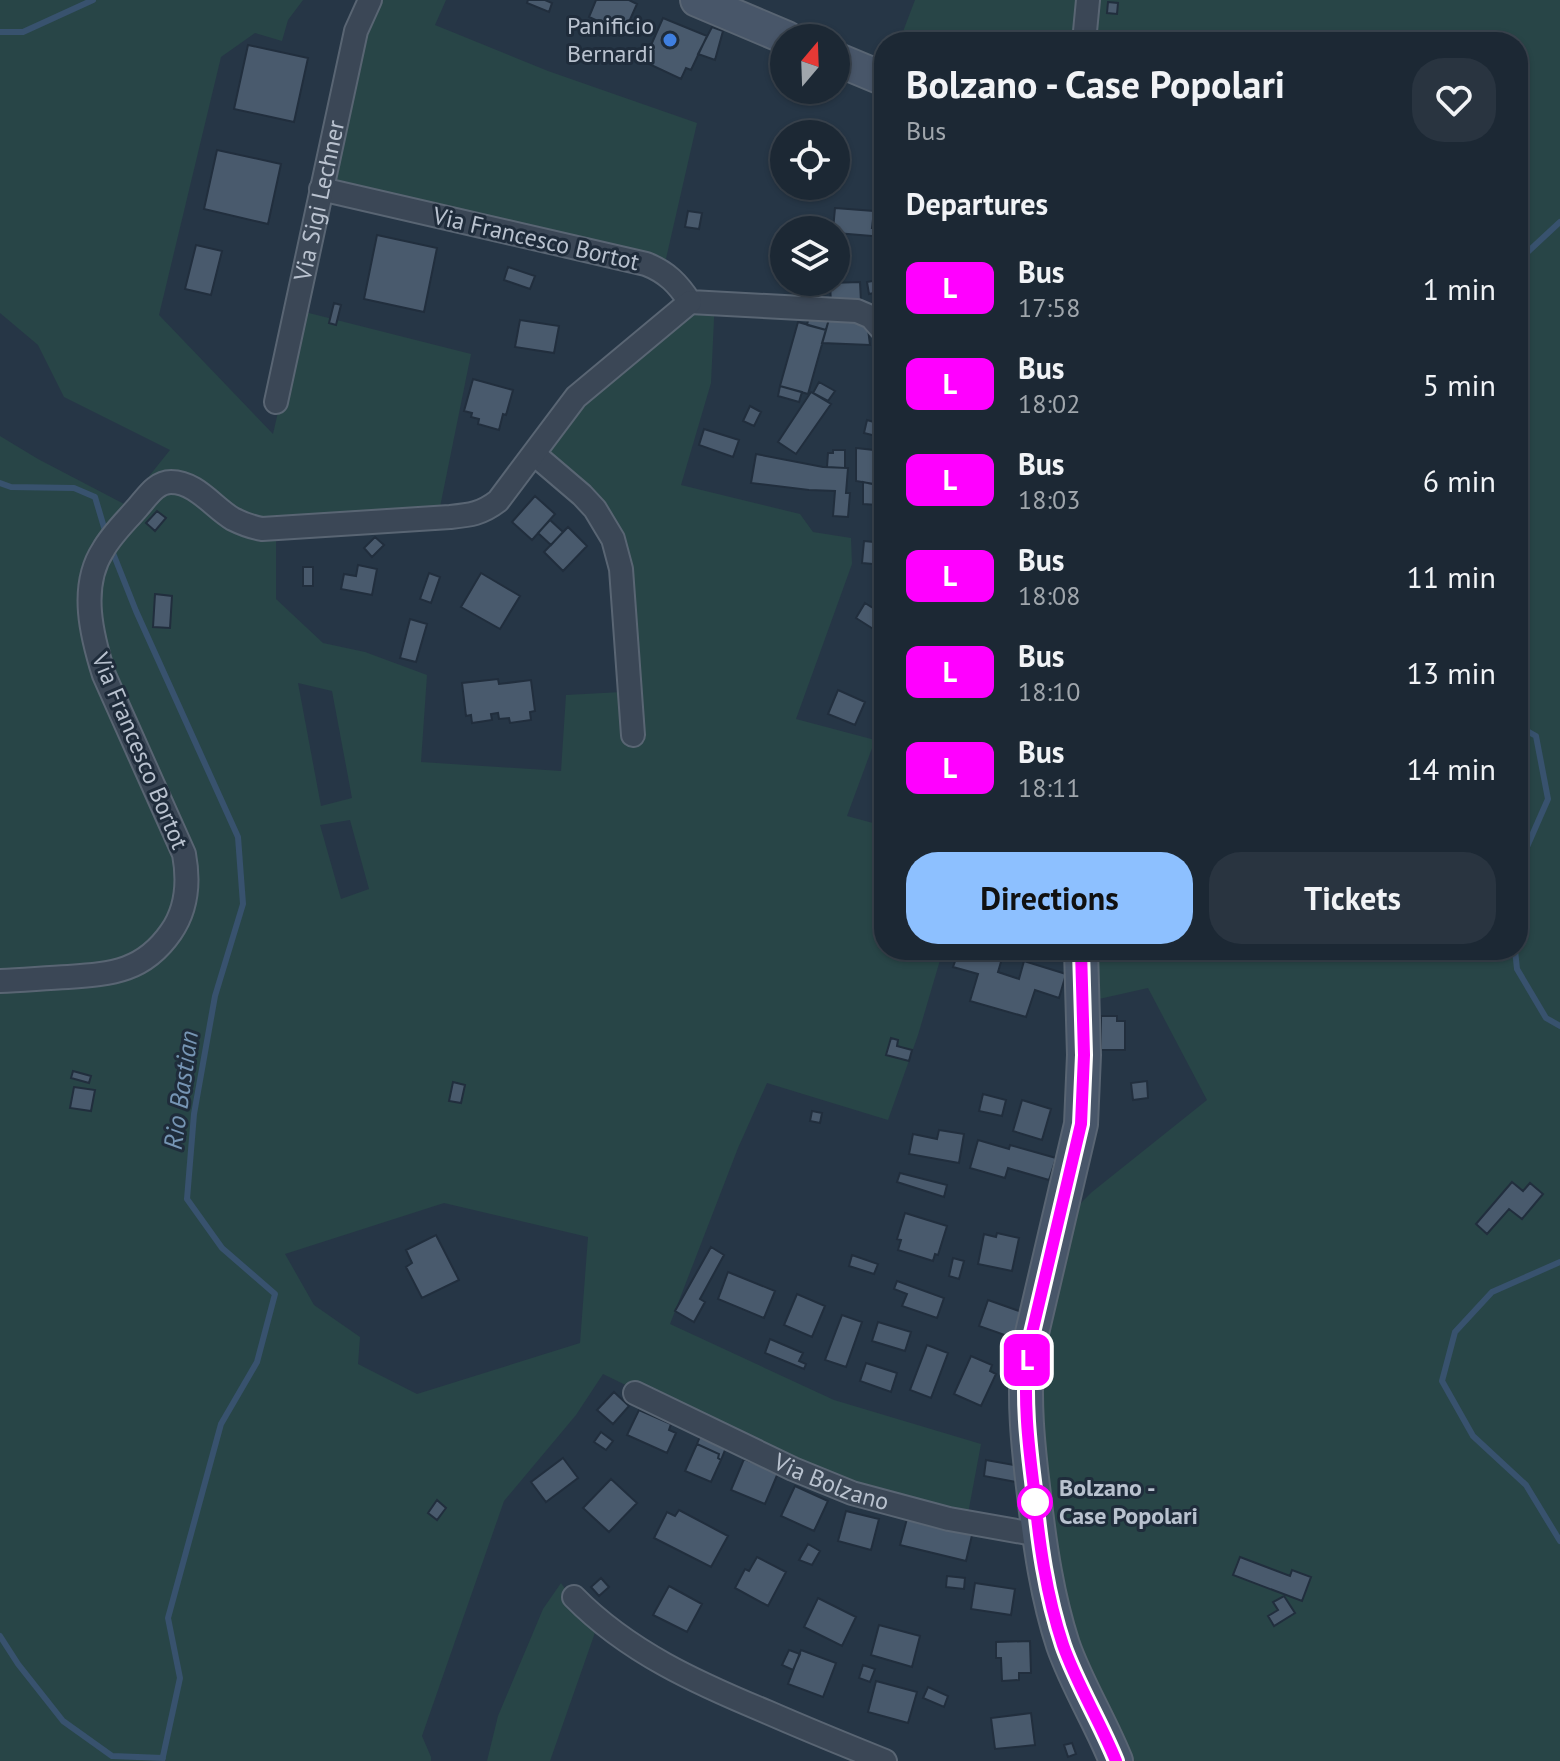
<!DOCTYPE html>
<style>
:root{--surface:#1c2834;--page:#293440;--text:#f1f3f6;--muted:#a0a6ac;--line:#3a444f;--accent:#8dc0ff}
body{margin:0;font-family:"PT Sans",sans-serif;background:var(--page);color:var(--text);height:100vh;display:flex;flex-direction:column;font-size:30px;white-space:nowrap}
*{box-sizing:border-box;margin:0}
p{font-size:26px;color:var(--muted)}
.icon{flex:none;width:44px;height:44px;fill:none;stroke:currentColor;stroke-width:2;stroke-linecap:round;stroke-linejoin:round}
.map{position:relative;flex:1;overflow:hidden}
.sheet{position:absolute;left:874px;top:32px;width:654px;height:928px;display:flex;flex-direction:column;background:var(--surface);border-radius:32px;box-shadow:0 2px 6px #0004,0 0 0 2px var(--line)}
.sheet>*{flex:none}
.badge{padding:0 16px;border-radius:12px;font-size:28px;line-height:52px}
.needle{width:52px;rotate:19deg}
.tools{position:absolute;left:770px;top:24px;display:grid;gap:16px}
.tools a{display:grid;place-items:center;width:80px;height:80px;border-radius:50%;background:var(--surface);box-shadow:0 2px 6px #0004,0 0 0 2px var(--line);font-size:40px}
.map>.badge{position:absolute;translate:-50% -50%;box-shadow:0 0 0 4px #fff}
h2{padding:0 32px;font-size:30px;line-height:72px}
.round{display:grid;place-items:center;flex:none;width:84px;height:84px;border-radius:32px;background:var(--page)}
.headline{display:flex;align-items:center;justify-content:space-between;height:136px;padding:0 32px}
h1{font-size:38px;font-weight:600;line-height:60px}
.primary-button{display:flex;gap:16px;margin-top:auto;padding:16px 32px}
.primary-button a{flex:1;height:92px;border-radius:32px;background:var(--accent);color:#111;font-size:32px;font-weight:600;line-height:92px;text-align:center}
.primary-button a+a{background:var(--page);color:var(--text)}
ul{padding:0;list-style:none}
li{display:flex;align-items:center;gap:24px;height:96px;padding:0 32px}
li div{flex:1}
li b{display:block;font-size:30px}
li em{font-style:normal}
li .badge{min-width:88px;font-weight:700;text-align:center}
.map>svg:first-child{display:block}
</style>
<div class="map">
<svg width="1560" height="1761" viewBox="0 0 1560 1761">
<rect width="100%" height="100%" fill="#263646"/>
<path fill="#284547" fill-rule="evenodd" d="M0,0H303L288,20L282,41L255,33L221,57L159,315L273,434L301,311L471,354L437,522L276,533V599L323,643L365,652L427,675L421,762L561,771L566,695L640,691L628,553L531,458L564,399L715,298L711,383L681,485L800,514L813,532L851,538L852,564L796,719L875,740L847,816L884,826V950H943L918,1035L888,1120L767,1083L738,1148L670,1324L834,1400L981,1444L967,1519L904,1505L759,1450L603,1374L576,1415L504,1501L422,1736L431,1757V1761H0V436L38,459L126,505L170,450L64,397L38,345L0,313ZM298,683L332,691L352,798L321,806ZM350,820L369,889L341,899L320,825ZM444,1203L588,1237L580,1343L417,1394L358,1364L360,1337L314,1305L285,1254Z
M364,0H446L435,25L548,71L697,123L665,263L316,190Z
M915,0H1560V1761H1122L1057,1600L1032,1371L1064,1220L1092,1192L1207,1100L1148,988L1081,1003L1092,950H1518V42H899Z
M561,1583L572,1599L598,1624L550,1761H487L498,1716L543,1609Z"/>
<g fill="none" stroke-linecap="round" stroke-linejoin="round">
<path stroke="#38526e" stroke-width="6" d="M0,32H23L93,0
M1518,261L1560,222
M0,483L11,487L74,488L95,497L106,534
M111,548L136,611L238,837L243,904L215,996L194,1114L187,1199L222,1248L275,1294L257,1362L221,1424L168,1618L180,1678L162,1761
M1518,726L1536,736L1548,799L1526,849L1518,876
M1515,950L1517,969L1546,1018L1560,1026
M1560,1262L1492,1292L1455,1332L1442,1381L1473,1436L1526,1485L1560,1541
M0,1636L18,1664L63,1721L112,1756L163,1758"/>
</g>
<path fill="#495a6d" stroke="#212e3d" stroke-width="2" d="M528,0H545L552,3L549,12L527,3Z
M596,0H629L637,4L624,33L589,17Z
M1108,2L1118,3L1117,14L1107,13Z
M663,18L707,36L691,70L686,68L681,79L649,64L653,54L648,52Z
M712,27L723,31L715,60L698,54Z
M248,45L308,58L294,122L234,109Z
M217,150L281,164L268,224L204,209Z
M835,208L874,211L872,228H884V237L836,233V230H833Z
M688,211L702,213L699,229L685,227Z
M377,235L437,248L424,312L364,299Z
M196,245L222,251L211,295L185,289Z
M508,267L535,276L530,289L504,280Z
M884,279V291L869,294L867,282Z
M860,282L861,302L831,304L830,283Z
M334,303L341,305L336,325L329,323Z
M809,316L829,319L826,330L807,325Z
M829,319L867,321L870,345L822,343Z
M520,320L559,326L554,353L515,347Z
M798,322L826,330L808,394L780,386Z
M473,379L513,390L506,415L503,414L499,430L478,424L479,419L471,417L472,413L464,411Z
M819,382L835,391L828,401L813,393Z
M780,386L802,392L799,402L778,396Z
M811,392L831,404L796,454L778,442Z
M750,406L761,412L754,426L743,421Z
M867,420L884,425V438L864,433Z
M704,429L739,440L733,457L699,445Z
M856,448L883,451L880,485L856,481Z
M833,450H845V468L827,467L828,453H833Z
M756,454L823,467L848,468L846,493H850L848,517L833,516L835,491L809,490L751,483Z
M863,482L877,485L878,505L863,504Z
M535,496L555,514L532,540L512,522Z
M157,511L166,518L155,531L146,523Z
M550,520L563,532L551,545L538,533Z
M568,527L587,546L563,571L544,552Z
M375,537L384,545L372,557L364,548Z
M864,541L884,543V565L862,563Z
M358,565L377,569L372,595L341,589L344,574L356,576Z
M303,567H313V586H303Z
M429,573L440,577L431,603L420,599Z
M481,573L520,596L500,629L461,607Z
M155,594L172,596L170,628L153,627Z
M865,603L884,615V623L878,632L856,618Z
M410,619L427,624L416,662L400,658Z
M498,679L499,684L531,680L535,711L530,712L531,720L510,723L509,718L499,719L498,713L491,714L492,720L472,723L471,715L466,716L462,683Z
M838,690L865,702L855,725L828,714Z
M959,950H987L1003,955L998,972L1019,979L1024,961L1066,974L1059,998L1035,990L1026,1017L970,1001L978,974L953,967Z
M1101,1016H1117V1021H1125V1050H1101Z
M891,1038L898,1040L897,1046L912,1050L909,1061L886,1055Z
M73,1071L91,1076L89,1083L71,1078Z
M1147,1081L1148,1098L1133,1100L1131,1083Z
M453,1082L465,1085L461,1103L449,1101Z
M74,1087L95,1090L91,1111L70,1108Z
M983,1094L1006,1100L1002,1116L979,1111Z
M1022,1100L1051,1109L1042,1140L1013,1131Z
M812,1111L822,1113L820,1123L810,1121Z
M939,1130L964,1134L959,1163L909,1154L913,1134L937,1139Z
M978,1140L1009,1149L1010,1145L1056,1158L1049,1180L1008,1168L1005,1178L970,1168Z
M900,1173L947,1185L944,1197L897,1182Z
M1512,1182L1523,1191L1530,1183L1543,1194L1522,1219L1509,1209L1487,1234L1476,1224Z
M905,1213L947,1226L938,1255L935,1254L933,1261L898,1250L901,1240L897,1239Z
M997,1233L1019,1238L1012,1271L978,1264L984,1234L996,1237Z
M436,1235L459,1280L422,1298L406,1267L412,1263L406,1250Z
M711,1247L724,1255L700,1299L705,1302L694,1322L675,1311Z
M852,1255L878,1264L874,1274L849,1266Z
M953,1258L964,1261L959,1279L949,1276Z
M728,1272L775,1291L764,1318L718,1299Z
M897,1281L944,1298L937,1318L902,1306L907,1294L894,1289Z
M797,1294L825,1306L812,1337L784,1325Z
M988,1300L1022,1312L1013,1338L979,1326Z
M842,1315L862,1322L846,1367L825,1360Z
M878,1322L911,1332L905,1351L872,1341Z
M770,1339L803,1353L799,1361L806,1364L804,1369L765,1353Z
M927,1345L948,1353L931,1398L910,1390Z
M971,1356L992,1365L990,1371L996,1374L981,1406L954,1394Z
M866,1363L897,1373L891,1392L860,1381Z
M614,1392L629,1406L613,1424L597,1410Z
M639,1410L671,1424L669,1430L676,1433L667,1453L627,1435Z
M601,1432L613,1441L606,1450L594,1442Z
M701,1434L727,1445L721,1460L718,1458L719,1454L697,1444Z
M697,1444L719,1454L718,1458L721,1460L711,1482L685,1471Z
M563,1458L578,1478L546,1502L531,1482Z
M744,1459L778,1473L765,1504L731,1490Z
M986,1460L1019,1466L1016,1482L984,1476Z
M611,1479L637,1503L609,1532L583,1508Z
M795,1486L828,1501L814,1531L781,1516Z
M437,1500L446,1508L437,1520L428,1513Z
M679,1510L728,1536L711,1567L654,1538L667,1512L675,1516Z
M846,1511L879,1519L871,1550L838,1541Z
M908,1515L973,1531L966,1561L900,1545Z
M808,1544L820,1551L812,1565L799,1560Z
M757,1557L786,1572L768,1606L735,1588L745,1569L749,1571Z
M1240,1557L1290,1576L1292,1570L1311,1577L1302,1601L1233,1575Z
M947,1576L965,1578L964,1589L946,1587Z
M601,1578L609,1587L599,1596L591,1587Z
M975,1583L1015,1589L1011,1615L971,1609Z
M669,1586L702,1604L687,1632L653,1615Z
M1284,1596L1295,1613L1274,1626L1268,1616L1278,1610L1273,1602Z
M818,1598L856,1617L842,1646L804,1627Z
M879,1625L920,1636L912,1667L871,1655Z
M1030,1641L1031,1673H1019V1680L1002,1681L1001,1658H996V1642Z
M789,1650L800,1654L793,1670L782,1665Z
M801,1650L836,1663L823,1697L788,1684Z
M863,1665L875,1669L870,1682L859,1678Z
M876,1681L917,1692L908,1723L868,1712Z
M928,1687L948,1696L944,1707L923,1698Z
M1031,1713L1035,1745L995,1749L991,1718Z
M1072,1743L1076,1754L1068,1757L1064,1745Z"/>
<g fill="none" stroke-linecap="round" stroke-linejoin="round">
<g stroke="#596573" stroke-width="26">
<g id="street">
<path d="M1084,42L1088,0"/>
<path d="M321,189L646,264C667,272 678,284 690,302L857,311L871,317L884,332"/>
<path id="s1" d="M276,402L356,31L370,0"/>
<path d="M534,454L582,495L595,509L613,539L621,569L633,735"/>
<path d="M0,981C23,980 46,978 68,977C113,974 144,971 171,932C187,909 189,881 184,854L104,675C92,637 79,587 103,550C112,534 126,521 138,507C147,497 156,482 171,482C196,482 213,507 233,519C243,524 251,527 262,529L450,517C470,515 481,514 498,501L576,397L690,302"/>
<path id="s2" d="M635,1393L793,1469L852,1493L949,1519L1039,1535"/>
<path d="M574,1597C628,1652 697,1683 767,1712C806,1729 845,1745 885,1761"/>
</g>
</g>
<g stroke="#596573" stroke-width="36">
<path id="secondary" d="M697,0L787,38
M836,59L884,79
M1081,950L1084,1055L1081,1124L1028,1350C1023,1399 1028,1446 1034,1495C1040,1546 1047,1596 1063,1645C1077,1685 1100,1721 1116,1761"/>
</g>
<use href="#street" stroke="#3b4756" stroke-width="22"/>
<use href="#secondary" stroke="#485669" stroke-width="32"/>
</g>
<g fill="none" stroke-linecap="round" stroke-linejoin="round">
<g stroke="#fff" stroke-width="18">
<path id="line" d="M1081,950L1084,1055L1081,1124L1028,1350C1023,1397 1028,1442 1034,1489C1039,1542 1046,1594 1063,1645C1077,1685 1100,1721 1116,1761"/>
</g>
<use href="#line" stroke="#f0f" stroke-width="12"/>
</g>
<circle fill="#3f7fe0" stroke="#1f2c3b" stroke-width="3" cx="670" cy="40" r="8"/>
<circle fill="#fff" stroke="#f0f" stroke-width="4" cx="1035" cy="1502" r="16"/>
<g text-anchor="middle" stroke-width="6" stroke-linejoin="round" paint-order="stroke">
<g font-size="24" fill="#b9c2cf" stroke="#1f2c3b" text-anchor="end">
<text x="654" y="34">Panificio<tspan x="654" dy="28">Bernardi</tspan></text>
</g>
<g font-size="24" fill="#b9c2cf" stroke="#1f2c3b">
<text dy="8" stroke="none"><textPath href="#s1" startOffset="206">Via Sigi Lechner</textPath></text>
<text transform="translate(536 239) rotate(13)" y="8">Via Francesco Bortot</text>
<text transform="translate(140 751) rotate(67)" y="8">Via Francesco Bortot</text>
<text dy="8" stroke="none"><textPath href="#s2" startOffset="216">Via Bolzano</textPath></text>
</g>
<g font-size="24" font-weight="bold" fill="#b9c2cf" stroke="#1f2c3b" text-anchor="start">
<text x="1059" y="1496">Bolzano -<tspan x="1059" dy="28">Case Popolari</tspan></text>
</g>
<g font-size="26" font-style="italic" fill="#7695b4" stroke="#1f2c3b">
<text transform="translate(181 1090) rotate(-82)" y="9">Rio Bastian</text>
</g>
</g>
</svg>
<div class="tools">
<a><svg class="needle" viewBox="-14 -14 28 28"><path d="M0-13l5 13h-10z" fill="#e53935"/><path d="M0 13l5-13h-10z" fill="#a0a6ac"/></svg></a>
<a><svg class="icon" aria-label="locate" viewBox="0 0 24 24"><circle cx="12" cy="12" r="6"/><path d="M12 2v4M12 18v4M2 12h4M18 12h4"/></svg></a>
<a><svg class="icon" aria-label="layers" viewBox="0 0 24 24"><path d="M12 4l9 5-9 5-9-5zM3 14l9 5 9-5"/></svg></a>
</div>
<b class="badge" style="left:1027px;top:1360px;background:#f0f;color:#fff">L</b>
<section class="sheet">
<div class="headline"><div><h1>Bolzano - Case Popolari</h1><p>Bus</p></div><a class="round"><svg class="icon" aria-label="heart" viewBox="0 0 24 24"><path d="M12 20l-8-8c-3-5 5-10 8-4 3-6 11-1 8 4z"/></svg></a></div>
<h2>Departures</h2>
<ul>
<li><span class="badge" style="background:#f0f;color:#fff">L</span><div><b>Bus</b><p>17:58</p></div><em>1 min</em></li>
<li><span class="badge" style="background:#f0f;color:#fff">L</span><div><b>Bus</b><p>18:02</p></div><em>5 min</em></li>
<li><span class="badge" style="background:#f0f;color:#fff">L</span><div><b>Bus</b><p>18:03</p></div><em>6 min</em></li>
<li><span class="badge" style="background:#f0f;color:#fff">L</span><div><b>Bus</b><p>18:08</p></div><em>11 min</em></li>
<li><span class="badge" style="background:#f0f;color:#fff">L</span><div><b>Bus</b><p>18:10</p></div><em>13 min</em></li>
<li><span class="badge" style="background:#f0f;color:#fff">L</span><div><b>Bus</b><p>18:11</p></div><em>14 min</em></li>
</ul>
<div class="primary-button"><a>Directions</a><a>Tickets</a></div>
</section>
</div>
